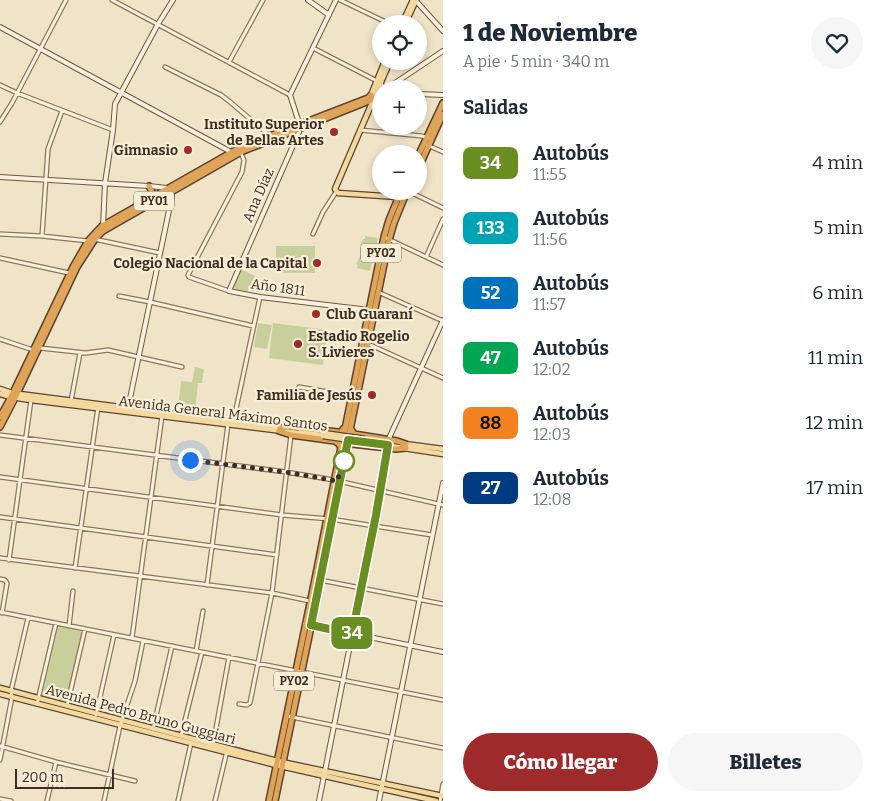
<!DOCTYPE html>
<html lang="es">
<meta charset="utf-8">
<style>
:root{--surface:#fff;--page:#f6f6f7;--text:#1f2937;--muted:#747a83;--accent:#9e2a2b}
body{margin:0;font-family:Bitter,serif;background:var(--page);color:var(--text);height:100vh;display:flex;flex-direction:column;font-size:19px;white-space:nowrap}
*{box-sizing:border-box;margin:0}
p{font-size:16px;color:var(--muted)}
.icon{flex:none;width:28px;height:28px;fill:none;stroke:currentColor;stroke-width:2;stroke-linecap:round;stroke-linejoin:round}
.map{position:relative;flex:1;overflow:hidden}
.side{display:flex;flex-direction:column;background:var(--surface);width:440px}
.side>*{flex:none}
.badge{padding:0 10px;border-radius:8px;font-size:18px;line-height:32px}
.tools{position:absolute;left:372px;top:15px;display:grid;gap:10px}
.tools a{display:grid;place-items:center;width:55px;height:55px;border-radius:50%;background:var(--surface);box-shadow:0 2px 8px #0003;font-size:25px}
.scale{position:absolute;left:15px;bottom:12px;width:99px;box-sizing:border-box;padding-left:5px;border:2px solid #3d2e20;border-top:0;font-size:14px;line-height:18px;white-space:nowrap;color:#3d2e20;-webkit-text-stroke:4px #f7eed8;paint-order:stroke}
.you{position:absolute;width:25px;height:25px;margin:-12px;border:4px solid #fff;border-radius:50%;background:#1a73e8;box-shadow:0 0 0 8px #1a73e833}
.map>.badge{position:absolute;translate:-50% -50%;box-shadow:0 0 0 2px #fff}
h2{padding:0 20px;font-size:19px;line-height:45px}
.round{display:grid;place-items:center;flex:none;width:52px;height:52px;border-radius:26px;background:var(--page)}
.overview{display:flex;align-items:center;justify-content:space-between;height:85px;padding:0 20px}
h1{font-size:24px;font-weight:800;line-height:38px}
.cta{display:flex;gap:10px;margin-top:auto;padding:10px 20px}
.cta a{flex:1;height:58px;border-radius:30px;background:var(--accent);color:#fff;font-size:20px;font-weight:800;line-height:58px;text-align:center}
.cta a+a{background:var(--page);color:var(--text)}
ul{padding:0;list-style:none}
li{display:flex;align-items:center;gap:15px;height:65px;padding:0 20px}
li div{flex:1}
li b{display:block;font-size:19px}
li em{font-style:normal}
li .badge{min-width:55px;font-weight:700;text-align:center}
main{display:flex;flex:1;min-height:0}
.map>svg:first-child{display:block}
</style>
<main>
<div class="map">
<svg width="443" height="801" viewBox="0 0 443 801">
<rect width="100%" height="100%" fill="#f0e4c8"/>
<path fill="#c9cf9b" d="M365,236L378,238L370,271L357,268L358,265L356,264L360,256H361L362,252L360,251L361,242H362L363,239H365Z
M276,246H315V273H276Z
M241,269L255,276L248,291L237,290L234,287L235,283Z
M258,323L272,325L267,349L254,347Z
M273,323L328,330L323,365L269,358Z
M195,367L204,369L202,383H198L195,411L178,408L181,381L192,382Z
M59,626L83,631L67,702L64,703L43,697L42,696L58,627Z"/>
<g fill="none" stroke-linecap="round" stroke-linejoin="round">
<g stroke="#8d765c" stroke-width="5.5">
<path id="street" d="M112,0L290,95
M340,0L390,24
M313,48L377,81L381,83L384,89
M229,62L263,0
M165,67L221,95L229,101L270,136
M0,85L17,93L113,130
M0,122L12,103L66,0
M360,130L422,136L431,139
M427,145L443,152
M408,191L443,208
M0,234L42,236L88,241
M313,234L323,212L336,192
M42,236L48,149L62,111
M384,237L443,265
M94,239L160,253
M426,257L443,219
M0,258L69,273
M229,291L189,277L188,275L242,172L244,160L240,151
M378,292L443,321
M119,296L150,302L253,326
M0,339L33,350
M366,343L443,378
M40,348L86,353L108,350L182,367
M299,387L352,396
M71,401L80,353
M233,423L260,297
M0,435L286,472L334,480L443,505
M0,477L282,515L330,519L432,535
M0,517L277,555
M0,558L272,593L310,601
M9,560L31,400
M75,568L98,407
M0,579L5,580L7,583L2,613
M315,579L443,604
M207,585L228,424
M0,612L443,700
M69,626L73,591
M132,638L162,416
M196,651L203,611
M37,704L56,623
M239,704L247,705L250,703L272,593L291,435
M67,706L85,629
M96,715L114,635
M287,716L443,748
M153,729L172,646
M181,736L202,652
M213,745L229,657
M0,746L56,762L135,781
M0,760L12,697L11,691L28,618
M0,799L11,801
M47,801L56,762
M104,801L120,726L135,681L143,641
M178,801L191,743
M215,801L227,751
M440,801L443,784"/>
</g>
<g stroke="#6f573f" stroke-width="6">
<path id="secondary" d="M308,0L329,15
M336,0L290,95L300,126L299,132L229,291L260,297L369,310
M416,1L443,31
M0,27L231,152
M384,89L395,83L443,51
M419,94L443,95
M0,177L149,186L167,188L171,191L172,196L128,408
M103,227L105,183L113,130L115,104L158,24L173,0
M305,624L443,652
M319,801L376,515L390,436L443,320
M379,801L443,483"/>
</g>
<g stroke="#5b4430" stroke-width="7">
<path id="primary" d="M402,24L413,0
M405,24L416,0
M390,61L335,189L338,193L398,197L401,199
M371,95L385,61
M0,389L12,393L35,396L283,428
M0,394L11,397L31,400L323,436
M301,430L323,433
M365,439L392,443
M365,442L443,454
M405,444L443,449
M0,688L277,761L443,796
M0,694L276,765L436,801"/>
</g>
<g stroke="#5b4430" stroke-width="8">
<path id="highway" d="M419,154L443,103
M419,167L443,114
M149,186L154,196
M0,417L11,397L73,267L88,241L102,226L241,147L368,98L371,95
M0,427L15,398L77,267L95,239L103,231L241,152L369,101L375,98
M280,428L292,427L338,432H341L344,428
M351,429L354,434L397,441L406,444
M279,431L291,435L335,441L339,444L341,448
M344,434L384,237L389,220L401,191
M349,435L389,240L394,223L407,191
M347,448L349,445L352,444L396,449L406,448
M269,801L315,579L342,442
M275,801L333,520L348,442"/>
</g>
<use href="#street" stroke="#faf1dc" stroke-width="3"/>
<use href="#secondary" stroke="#faf1dc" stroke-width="4"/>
<use href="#primary" stroke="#f3d9a0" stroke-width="4.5"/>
<use href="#highway" stroke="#e0a458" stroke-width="5"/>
<g stroke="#5b4430" stroke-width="7" stroke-linecap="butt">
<path id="primary-bridge" d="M323,433L365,439
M323,436L365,442"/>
</g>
<use href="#primary-bridge" stroke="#f3d9a0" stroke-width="4.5"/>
</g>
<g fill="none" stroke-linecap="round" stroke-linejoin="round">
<g stroke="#fff" stroke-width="11">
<path id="line" d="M348,440L388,445L376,515L352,634L311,625Z"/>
</g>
<use href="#line" stroke="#6b8e23" stroke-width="8"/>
<path stroke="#3d2e20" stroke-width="5" stroke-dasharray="0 9" d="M190,460L286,472L337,481L344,461"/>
</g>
<g fill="#9e2a2b" stroke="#f7eed8" stroke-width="2">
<circle cx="334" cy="132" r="5"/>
<circle cx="188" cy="150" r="5"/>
<circle cx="317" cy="263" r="5"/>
<circle cx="316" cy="314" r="5"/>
<circle cx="298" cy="344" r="5"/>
<circle cx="372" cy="395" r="5"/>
</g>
<circle fill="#fff" stroke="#6b8e23" stroke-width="2.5" cx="344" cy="461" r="10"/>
<g text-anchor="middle" stroke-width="4.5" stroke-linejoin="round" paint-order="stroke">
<g fill="#f7eed8" stroke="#756857" stroke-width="1">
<rect x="134" y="191.5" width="40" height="19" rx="4"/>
<rect x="361" y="243.5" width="40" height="19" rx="4"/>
<rect x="274" y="671.5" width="40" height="19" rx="4"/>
</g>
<g font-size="12" font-weight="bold" fill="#3d2e20">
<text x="154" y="205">PY01</text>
<text x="381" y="257">PY02</text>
<text x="294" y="685">PY02</text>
</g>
<g font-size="14" font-weight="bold" fill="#3d2e20" stroke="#f7eed8" text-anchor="end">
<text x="324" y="129">Instituto Superior<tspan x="324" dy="16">de Bellas Artes</tspan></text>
<text x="178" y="155">Gimnasio</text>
<text x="307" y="268">Colegio Nacional de la Capital</text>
<text x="326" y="319" text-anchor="start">Club Guaraní</text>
<text x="308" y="341" text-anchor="start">Estadio Rogelio<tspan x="308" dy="16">S. Livieres</tspan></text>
<text x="362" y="400">Familia de Jesús</text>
</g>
<g font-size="14" fill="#3d2e20" stroke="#f7eed8">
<text transform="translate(258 195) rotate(-66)" y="5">Ana Díaz</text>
<text transform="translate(278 287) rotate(8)" y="5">Año 1811</text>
<text transform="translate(223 413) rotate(7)" y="5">Avenida General Máximo Santos</text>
<text transform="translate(141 714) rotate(15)" y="5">Avenida Pedro Bruno Guggiari</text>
</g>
</g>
</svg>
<div class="tools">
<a><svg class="icon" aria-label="locate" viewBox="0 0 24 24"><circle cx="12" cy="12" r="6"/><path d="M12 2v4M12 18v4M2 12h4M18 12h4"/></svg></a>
<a>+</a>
<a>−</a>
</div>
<div class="scale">200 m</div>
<div class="you" style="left:190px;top:460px"></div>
<b class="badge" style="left:352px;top:633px;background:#6b8e23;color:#fff">34</b>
</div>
<section class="side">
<div class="overview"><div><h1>1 de Noviembre</h1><p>A pie · 5 min · 340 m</p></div><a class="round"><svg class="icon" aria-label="heart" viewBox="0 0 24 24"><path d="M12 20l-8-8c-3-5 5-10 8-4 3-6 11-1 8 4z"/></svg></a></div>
<h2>Salidas</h2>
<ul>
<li><span class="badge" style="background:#6b8e23;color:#fff">34</span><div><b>Autobús</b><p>11:55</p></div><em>4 min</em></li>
<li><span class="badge" style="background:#00a3b4;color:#fff">133</span><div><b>Autobús</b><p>11:56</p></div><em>5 min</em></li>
<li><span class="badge" style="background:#0072bc;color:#fff">52</span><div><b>Autobús</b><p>11:57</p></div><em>6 min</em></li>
<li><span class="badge" style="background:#00a651;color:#fff">47</span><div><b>Autobús</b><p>12:02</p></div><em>11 min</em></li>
<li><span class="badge" style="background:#f58220;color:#111">88</span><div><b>Autobús</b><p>12:03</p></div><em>12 min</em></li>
<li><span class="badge" style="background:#003b80;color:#fff">27</span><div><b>Autobús</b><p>12:08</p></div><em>17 min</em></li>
</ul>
<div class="cta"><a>Cómo llegar</a><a>Billetes</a></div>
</section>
</main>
